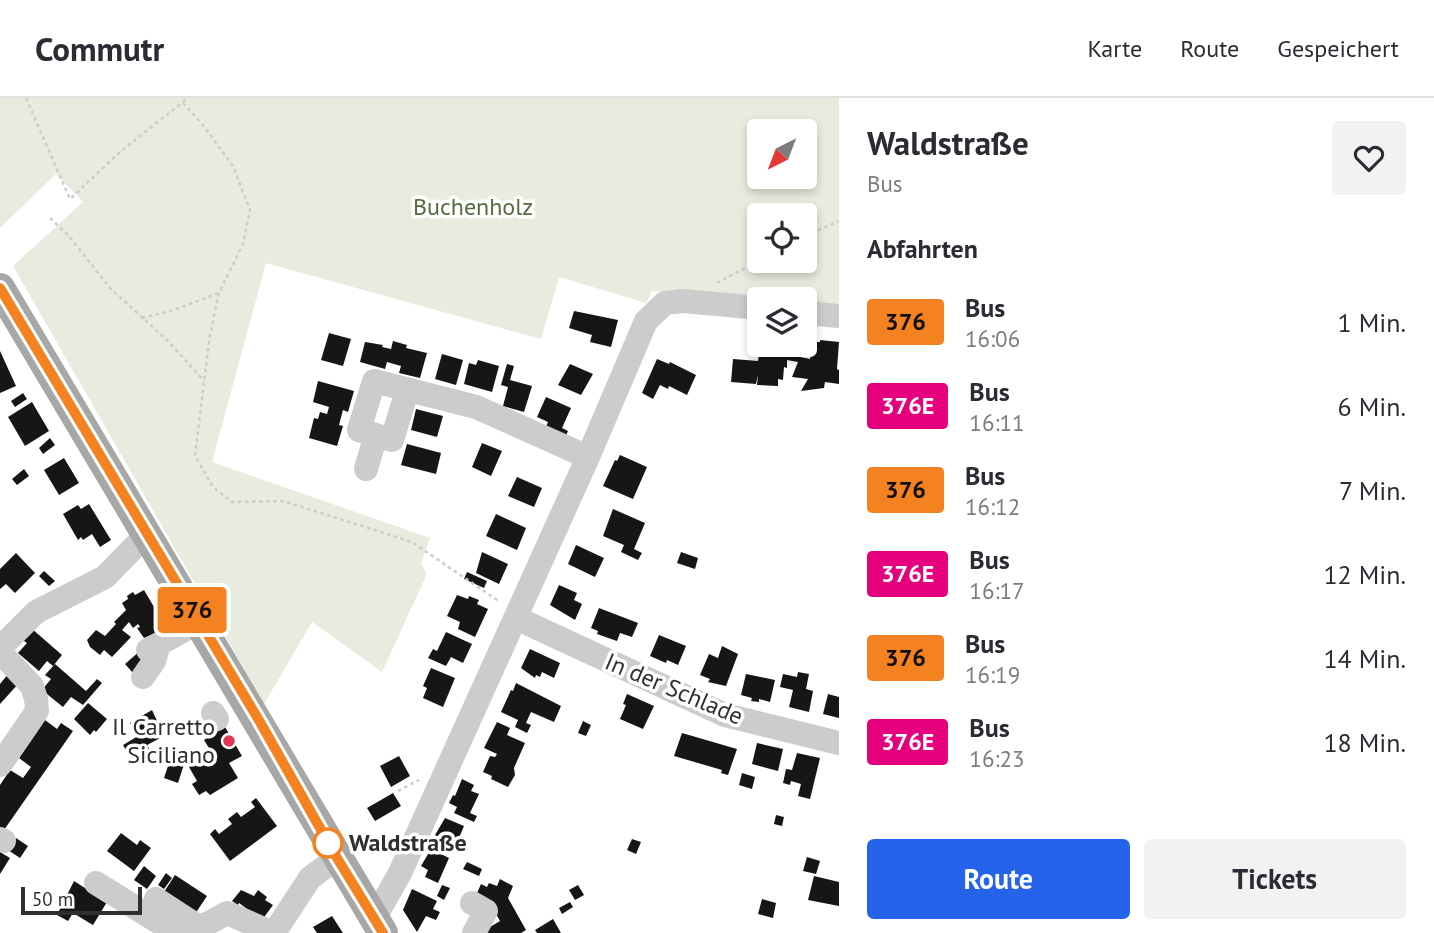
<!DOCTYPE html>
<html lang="de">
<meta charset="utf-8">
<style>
:root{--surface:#fff;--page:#f2f2f3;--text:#2b2b33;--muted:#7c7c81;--line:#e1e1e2;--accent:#2563eb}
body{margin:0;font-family:"PT Sans",sans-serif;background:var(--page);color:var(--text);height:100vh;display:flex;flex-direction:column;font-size:26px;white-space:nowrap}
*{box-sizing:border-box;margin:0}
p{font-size:23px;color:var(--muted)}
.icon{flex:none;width:38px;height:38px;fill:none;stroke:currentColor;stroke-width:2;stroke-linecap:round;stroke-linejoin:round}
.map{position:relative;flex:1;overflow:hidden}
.drawer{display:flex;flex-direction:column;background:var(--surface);width:595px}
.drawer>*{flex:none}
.badge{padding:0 14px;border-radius:5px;font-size:24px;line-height:46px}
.needle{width:46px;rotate:222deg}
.fabs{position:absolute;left:747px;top:21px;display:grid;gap:14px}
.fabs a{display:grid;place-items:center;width:70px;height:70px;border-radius:7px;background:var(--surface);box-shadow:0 4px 10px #0003;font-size:35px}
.scale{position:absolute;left:21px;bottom:18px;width:121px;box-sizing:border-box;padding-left:7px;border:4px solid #2f2f2f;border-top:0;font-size:19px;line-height:24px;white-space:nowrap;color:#2f2f2f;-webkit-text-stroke:5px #fff;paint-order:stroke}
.map>.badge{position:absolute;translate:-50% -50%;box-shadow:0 0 0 4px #fff}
h2{padding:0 28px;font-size:26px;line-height:63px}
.round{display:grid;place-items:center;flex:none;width:74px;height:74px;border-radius:7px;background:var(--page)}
.headline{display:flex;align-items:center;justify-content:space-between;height:119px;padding:0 28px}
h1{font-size:33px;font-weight:800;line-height:52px}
.cta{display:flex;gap:14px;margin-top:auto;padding:14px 28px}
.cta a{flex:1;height:80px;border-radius:7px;background:var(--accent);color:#fff;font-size:28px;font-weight:800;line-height:80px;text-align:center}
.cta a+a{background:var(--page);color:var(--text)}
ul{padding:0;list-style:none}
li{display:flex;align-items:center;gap:21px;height:84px;padding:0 28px}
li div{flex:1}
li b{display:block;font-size:26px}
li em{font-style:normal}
li .badge{min-width:77px;font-weight:700;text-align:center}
header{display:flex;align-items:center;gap:42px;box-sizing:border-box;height:98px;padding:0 35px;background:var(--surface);border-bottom:2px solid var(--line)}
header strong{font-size:33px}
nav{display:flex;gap:38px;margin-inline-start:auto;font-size:24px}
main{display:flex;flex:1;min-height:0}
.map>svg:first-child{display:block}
</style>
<header>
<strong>Commutr</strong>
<nav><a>Karte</a><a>Route</a><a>Gespeichert</a></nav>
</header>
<main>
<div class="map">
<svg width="839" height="835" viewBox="0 0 839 835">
<rect width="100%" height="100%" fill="#fff"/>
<path fill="#e7ecde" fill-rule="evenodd" d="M0,0H839V209L805,206V201L759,203L652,193L646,205L559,179L541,241L266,165L212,364L430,440L421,465L427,476L382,574L312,524L264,606L13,168L83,104L56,76L0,130ZM760,33H805V79H760ZM760,117H805V163H760Z"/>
<path fill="#161616" d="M574,213L618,222L611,249L590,244L592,237L569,230Z
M329,235L351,241L343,268L321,262Z
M820,242L839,244L837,271L839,272V286L825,284L824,290L801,293L808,281L792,279L798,264L787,262V270L784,269L783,282L778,281V288L757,287L758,277L756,286L731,284L733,261L758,263L760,247L804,249L800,259L810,261L811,256H814L816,244H820Z
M393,243L407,247L406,250L427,255L420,280L399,275L401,268L387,264L385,271L360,264L365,244L383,247L382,249L391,251Z
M0,253L16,288L0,295Z
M442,256L463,262L456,287L435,281Z
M657,261L669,266L670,264L696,277L687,297L669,288L668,291L660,287L653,301L642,295Z
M478,262L499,268L492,294L464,286L469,265L476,267Z
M507,266L514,268L510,282L532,288L524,314L503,308L508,289L501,287Z
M570,266L593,276L581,297L558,287Z
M318,283L354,293L348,314L343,312L339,327L343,328L337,348L309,340L314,320L318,321L320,314L327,316L329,309L313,304Z
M23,295L27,301L15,309L11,303Z
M546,299L571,310L562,330L568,333L565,340L545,331L548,324L537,319Z
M32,304L49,333L25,348L8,319Z
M416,311L443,318L437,339L411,332Z
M50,340L55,347L43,356L39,350Z
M482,345L502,353L491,378L472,369Z
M407,346L441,355L436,376L401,367Z
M620,357L647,369L633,401L603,388L615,362L617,363Z
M64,360L79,385L59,397L44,372Z
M24,371L29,378L17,387L12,381Z
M517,379L542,390L534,409L508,398Z
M89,406L111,442L100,449L92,436L83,442L81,439L78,442L63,416L78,407L81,411Z
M613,411L645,425L634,451L642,455L638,462L621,454L624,447L603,438Z
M496,416L526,430L517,452L486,438Z
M576,447L604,460L595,479L568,466Z
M482,454L508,466L499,486L476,475Z
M681,454L698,460L695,471L677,465Z
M16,455L35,475L15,495L6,486L0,491V471Z
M44,473L55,483L49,488L39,478Z
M467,474L487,483L484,490L464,481Z
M559,487L577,495L574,502L582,506L575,522L550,507Z
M144,492L164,526L154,532L156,535L144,540L137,530L140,529L138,526L133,530L129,524L122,532L131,539L112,559L104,552L100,557L90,549L87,542L96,532L105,538L116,526L114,524L126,512L122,505L128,501L127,498L133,494L135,497Z
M457,497L468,501L469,498L479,502L477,506L488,511L475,539L458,531L460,524L447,518Z
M599,510L638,525L632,539L620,535L617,543L597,536L598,533L591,530Z
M31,530L62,557L53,568L47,563L39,573L18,555L27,545L21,541Z
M446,534L472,546L463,565L451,559L446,568L428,560L433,551L437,553Z
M659,537L686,548L678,567L667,562L666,565L650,558Z
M722,548L738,556L726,588L708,584L710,581L700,577L709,556L718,560Z
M530,551L560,565L554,580L542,574L540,579L536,577L535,580L521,570Z
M141,552L149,562L133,575L125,566Z
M55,566L86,593L97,581L102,585L83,607L71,599L63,609L42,592L51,581L45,577Z
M431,570L455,580L443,609L423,600L427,590L423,588Z
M798,574L809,576L806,591L813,593L809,614L789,609L793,592L780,589L783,576L797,579Z
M9,575L19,585L0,606V586Z
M746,576L775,582L770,604L759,601V604L751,603L752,600L741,597Z
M516,585L561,608L554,624L531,614L526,625L531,627L527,635L515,629L518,622L501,614L511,592L513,593Z
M627,596L654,608L643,631L620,621L626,607L623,606Z
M828,596L839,599V620L823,616Z
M88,605L107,621L96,634L94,632L90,637L74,621Z
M152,612L164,638L147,647L153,657L135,668L123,647L138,638L130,625Z
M45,622L57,631L61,625L73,633L4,732L0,729V687L10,672L23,680L31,669L19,660Z
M583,623L591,627L586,638L578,635Z
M497,624L510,630L507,637L525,645L514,670L515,677L508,689L491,681L492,678L483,674L490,658L495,659L497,656L484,650Z
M225,629L242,658L229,665L238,680L210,697L206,693L199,697L192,686L197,683L189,669L212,655L204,642Z
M682,635L737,651L728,677L721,675L722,672L674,658Z
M757,645L783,651L778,673L752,666Z
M173,653L187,657L178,685L164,680Z
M797,655L820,660L810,701L798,698L801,686L791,683L790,687L783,685L786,671L792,672Z
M399,658L410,678L391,689L380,668Z
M742,675L755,679L752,691L739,687Z
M462,681L474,687L471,693L479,696L470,715L477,718L474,724L454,715L457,709L449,705L453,697L455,698Z
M393,695L401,708L375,723L367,710Z
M256,700L277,728L230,763L210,736L215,731L219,736L232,726L228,721L237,714L241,719L255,709L251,704Z
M776,717L784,719L782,728L774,726Z
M445,720L464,728L456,747L462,750L459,756L439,747L442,741L435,737Z
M121,735L137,747L140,742L151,750L134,773L107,753Z
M16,740L28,748L20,760L8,752Z
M632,741L641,744L636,756L627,752Z
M431,751L449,760L438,785L425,779L428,772L421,768Z
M0,754L10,760L0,776Z
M807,759L820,763L816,776L803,773Z
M467,764L482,771L479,778L463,771Z
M144,768L156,778L147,791L134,782Z
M166,775L172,780L164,791L158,787Z
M175,777L207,798L195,816L164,794Z
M814,778L839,784V808L808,802Z
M500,781L513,788L508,800L526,832L521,835H486L485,832L500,823L495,814L474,802L481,786L487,789L489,785L497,788Z
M74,783L107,804L93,827L73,815L68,823L57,817Z
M442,787L450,790L444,802L437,798Z
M578,787L584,797L575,802L569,792Z
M412,791L437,803L433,811L440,814L436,822L426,818L417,834L403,812Z
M241,792L254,798L258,792L267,799L265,802L273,807L262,822L239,805L238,807L232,803Z
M762,801L776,805L773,820L758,816Z
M570,804L573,809L562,816L559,810Z
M332,818L343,835H317L313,829Z
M553,821L561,835H537L535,832Z"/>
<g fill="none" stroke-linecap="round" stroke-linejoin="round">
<path stroke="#ccc" stroke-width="2.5" stroke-dasharray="3.5 3.5" stroke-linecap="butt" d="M26,0L70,101L121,53L188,0
M183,5L202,26L233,68L250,112L243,146L219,195L210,236L195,358L213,389L232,404L283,403L412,444L500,504
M50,120L68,137L110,190L168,243L204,283
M805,138L839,123
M717,185L760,162
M142,220L171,213L219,195
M398,693L419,682"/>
<path stroke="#ccc" stroke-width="24" d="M805,215L839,218
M407,293L392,342L359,332L374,283L476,309L588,359
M366,371L376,337
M516,520L725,617L839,645
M0,550L36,514L105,479L146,437
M148,552L199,524
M0,554L32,588L36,601L37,613L0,667
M143,579L154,563L159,546
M213,615L217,621
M0,741L4,743
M96,785L176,835
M156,801L196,827H205L227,815L273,835
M472,805L486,813L474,835
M374,821L400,775L588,359L646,223L665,205L683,203L760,210
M274,835L310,780L337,760"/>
<path stroke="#a7a7a7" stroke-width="30" d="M0,190L383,835"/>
</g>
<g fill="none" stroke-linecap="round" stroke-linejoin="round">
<g stroke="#fff" stroke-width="16">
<path id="line" d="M0,190L260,624L337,760L383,835"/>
</g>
<use href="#line" stroke="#f58220" stroke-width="10"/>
</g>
<circle fill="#e13656" stroke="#fff" stroke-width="2.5" cx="229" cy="643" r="7"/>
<circle fill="#fff" stroke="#f58220" stroke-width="3.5" cx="328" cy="745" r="14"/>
<g text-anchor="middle" stroke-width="7" stroke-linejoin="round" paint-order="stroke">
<g font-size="24" fill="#576a3d" stroke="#fff">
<text x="473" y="117">Buchenholz</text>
</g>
<g font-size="24" fill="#2f2f2f" stroke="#fff">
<text transform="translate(674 591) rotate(23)" y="8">In der Schlade</text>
</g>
<g font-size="24" fill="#2f2f2f" stroke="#fff" text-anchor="end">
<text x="215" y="637">Il Carretto<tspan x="215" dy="28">Siciliano</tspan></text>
</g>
<g font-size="24" font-weight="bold" fill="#2f2f2f" stroke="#fff" text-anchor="start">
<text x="349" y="753">Waldstraße</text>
</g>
</g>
</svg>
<div class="fabs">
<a><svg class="needle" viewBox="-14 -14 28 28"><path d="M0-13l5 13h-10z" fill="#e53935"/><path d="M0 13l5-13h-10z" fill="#7c7c81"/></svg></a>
<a><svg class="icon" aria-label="locate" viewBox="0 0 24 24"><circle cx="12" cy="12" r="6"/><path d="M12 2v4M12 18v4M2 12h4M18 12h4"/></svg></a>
<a><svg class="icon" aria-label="layers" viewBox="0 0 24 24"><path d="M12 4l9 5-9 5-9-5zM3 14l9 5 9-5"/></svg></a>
</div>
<div class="scale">50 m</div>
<b class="badge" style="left:192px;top:512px;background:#f58220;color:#111">376</b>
</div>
<section class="drawer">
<div class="headline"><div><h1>Waldstraße</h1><p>Bus</p></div><a class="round"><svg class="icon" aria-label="heart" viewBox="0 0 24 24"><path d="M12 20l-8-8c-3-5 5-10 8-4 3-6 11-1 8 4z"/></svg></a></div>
<h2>Abfahrten</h2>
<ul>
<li><span class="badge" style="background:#f58220;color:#111">376</span><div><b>Bus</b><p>16:06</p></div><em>1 Min.</em></li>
<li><span class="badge" style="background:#e6007e;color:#fff">376E</span><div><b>Bus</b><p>16:11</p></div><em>6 Min.</em></li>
<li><span class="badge" style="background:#f58220;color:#111">376</span><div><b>Bus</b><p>16:12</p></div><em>7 Min.</em></li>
<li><span class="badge" style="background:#e6007e;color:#fff">376E</span><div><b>Bus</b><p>16:17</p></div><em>12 Min.</em></li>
<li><span class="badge" style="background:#f58220;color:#111">376</span><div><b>Bus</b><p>16:19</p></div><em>14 Min.</em></li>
<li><span class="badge" style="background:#e6007e;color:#fff">376E</span><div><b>Bus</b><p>16:23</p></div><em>18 Min.</em></li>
</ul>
<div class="cta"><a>Route</a><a>Tickets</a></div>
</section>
</main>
